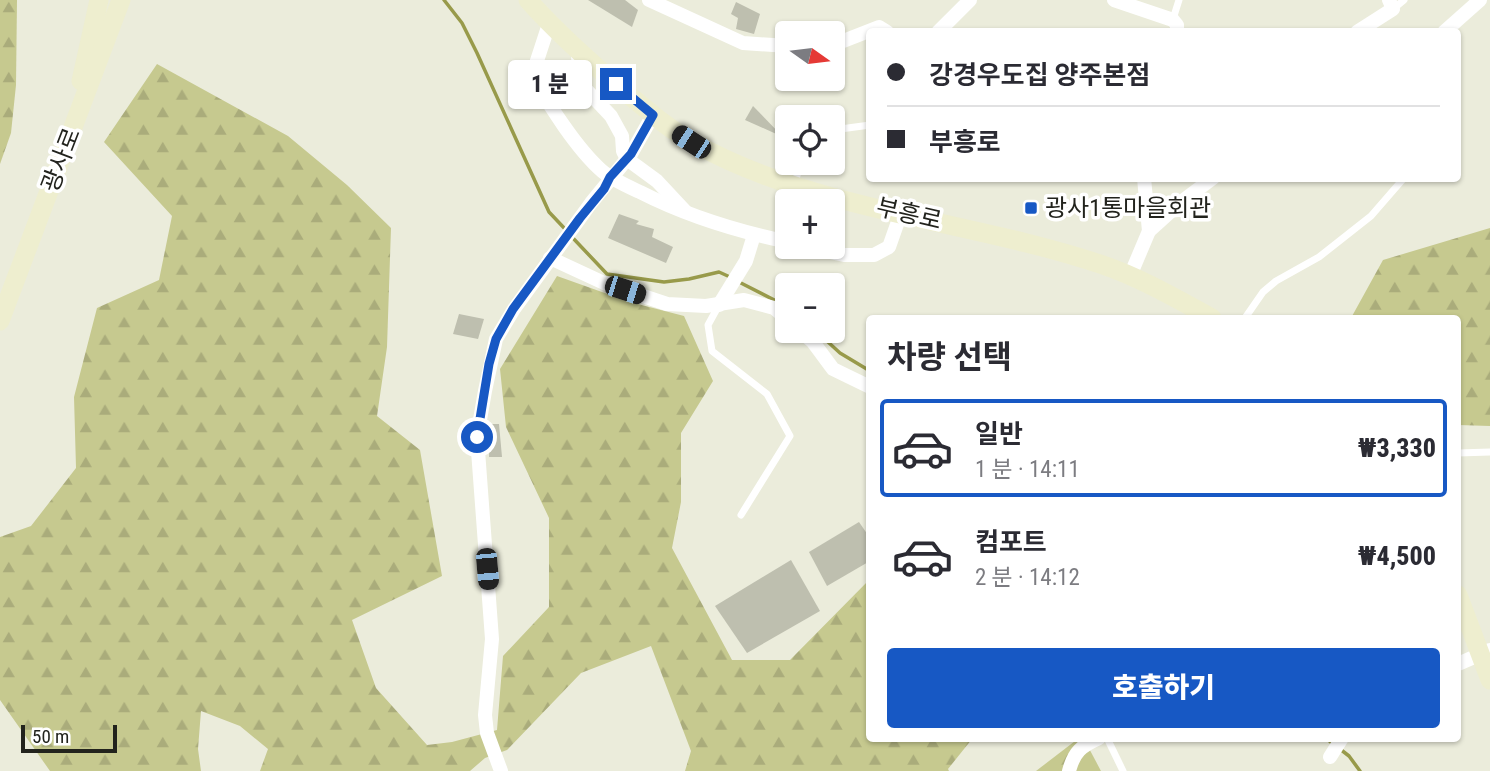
<!DOCTYPE html>
<html lang="ko">
<head>
<meta charset="utf-8">
<style>
  :root { --surface:#fff; --page:#f7f7f7; --text:#2b2b33; --muted:#7c7c81; --line:#e1e1e2; --accent:#1758c4 }
  body { margin:0; font-family:"Roboto Condensed","Noto Sans KR",sans-serif; background:var(--page); color:var(--text); height:100vh; display:flex; flex-direction:column; font-size:26px; white-space:nowrap }
  * { box-sizing:border-box; margin:0 }
  p { font-size:23px; color:var(--muted) }
  .icon { flex:none; width:38px; height:38px; fill:none; stroke:currentColor; stroke-width:2; stroke-linecap:round; stroke-linejoin:round }
  .map { position:relative; flex:1; overflow:hidden }
  .panel { position:absolute; left:866px; top:315px; width:595px; height:427px; display:flex; flex-direction:column; background:var(--surface); border-radius:7px; box-shadow:0 2px 5px #0004 }
  .panel>* { flex:none }
  .banner { position:absolute; left:866px; top:28px; width:595px; height:154px; border-radius:7px; box-shadow:0 2px 5px #0004; display:grid; align-content:center; height:154px; padding:0 21px; background:var(--surface) }
  .needle { width:46px; rotate:104deg }
  .fabs { position:absolute; left:775px; top:21px; display:grid; gap:14px }
  .fabs a { display:grid; place-items:center; width:70px; height:70px; border-radius:7px; background:var(--surface); box-shadow:0 2px 5px #0004; font-size:35px }
  .scale { position:absolute; left:21px; bottom:18px; width:96px; box-sizing:border-box; padding-left:7px; border:4px solid #22231d; border-top:0; font-size:19px; line-height:24px; white-space:nowrap; color:#22231d; -webkit-text-stroke:5px #fff; paint-order:stroke }
  .end { position:absolute; width:32px; height:32px; margin:-16px; border:9px solid #1758c4; background:#fff; box-shadow:0 0 0 4px #fff }
  .from { border-radius:50% }
  .bubble { position:absolute; height:49px; border-radius:7px; background:var(--surface); box-shadow:0 2px 5px #0004; font-size:23px; font-weight:800; line-height:49px; text-align:center }
  .car { position:absolute; width:21px; height:42px; margin:-21px -10px; border-radius:9px; box-shadow:0 0 5px 2px #0007; background:linear-gradient(#222 24%,#8ab4d8 0 40%,#222 0 76%,#8ab4d8 0 86%,#222 0) }
  .banner b { display:flex; align-items:center; gap:24px; height:66px; font-size:26px }
  .banner b+b { border-top:2px solid var(--line) }
  .banner i { width:18px; height:18px; background:var(--text) }
  ul { padding:0; list-style:none }
  li { display:flex; align-items:center; gap:21px; height:98px; margin:0 14px 10px; padding:0 7px; border:4px solid transparent; border-radius:7px }
  li div { flex:1 }
  li b { display:block; font-size:26px }
  li em { font-style:normal; font-weight:800 }
  li.on { border-color:var(--accent) }
  li>.icon { width:63px; height:63px; stroke-width:1.5 }
  h2 { padding:0 21px; font-size:32px; line-height:84px }
  .primary-button { display:flex; gap:14px; margin-top:auto; padding:14px 21px }
  .primary-button a { flex:1; height:80px; border-radius:7px; background:var(--accent); color:#fff; font-size:28px; font-weight:800; line-height:80px; text-align:center }
  .map>svg:first-child { display:block }
  .forest { fill:url(#forest-firs) }
  .lines { fill:none; stroke-linecap:round; stroke-linejoin:round }
  .stream { stroke:#989a4a; stroke-width:3.5 }
  .building { fill:#bebfaf }
  .lane { stroke:#fff; stroke-width:7 }
  .street { stroke:#fff; stroke-width:14 }
  .secondary { stroke:#eeeecf; stroke-width:19 }
  .route { stroke:#1758c4; stroke-width:9 }
  .poi-dot { fill:#1758c4; stroke:#fff; stroke-width:2.5 }
  .labels { text-anchor:middle; dominant-baseline:central; stroke-width:7; stroke-linejoin:round; paint-order:stroke }
  .street-label { font-size:24px; fill:#22231d; stroke:#fff }
  .poi-label { font-size:24px; fill:#22231d; stroke:#fff; text-anchor:start }
</style>
</head>
<body>
<div class="map">
<svg width="1490" height="771" viewBox="0 0 1490 771">
  <defs>
    <pattern id="forest-firs" width="22" height="20" patternUnits="userSpaceOnUse" patternTransform="scale(1.75)"><rect width="22" height="20" fill="#c6c98f"/><path d="M5 1l3.5 6h-7zM16 11l3.5 6h-7z" fill="#aaac7b"/></pattern>
  </defs>
  <rect width="100%" height="100%" fill="#ebecdb"/>
  <g class="forest">
    <path d="M0 0H17L16 85 11 133 0 164Z"/>
    <path d="M157 64 288 136 347 185 391 228 387 347 377 416 420 450 442 576 352 620 376 688 427 745 452 742 497 730 503 656 549 607V518L506 427 500 369 557 276 630 302 684 316 713 381 681 433V502L672 548 732 660H790L870 579V738L972 739 948 769 949 771H685L691 751 651 646 581 673 507 750 485 758 470 771H260L268 749 240 726 201 711 198 749 201 771H50L0 700V537L31 526 76 468 74 397 97 308 159 280 172 216 104 142Z"/>
    <path d="M1490 228V426L1458 425V318H1351L1383 260Z"/>
    <path d="M1079 738 1084 739 1101 771H1036Z"/>
  </g>
  <g class="lines">
    <g class="stream">
      <path d="M444 0 462 23 477 53 549 212 566 230"/>
      <path d="M571 236 607 274 664 282 689 279 719 272 730 277"/>
      <path d="M737 281 788 307"/>
      <path d="M816 331 840 353 870 371"/>
      <path d="M1326 738 1334 745"/>
      <path d="M1340 749 1349 756 1360 771"/>
    </g>
  </g>
  <g class="building">
    <path d="M588 0H625L638 10 632 27Z"/>
    <path d="M736 2 760 14 754 34 736 29 738 18 731 14Z"/>
    <path d="M753 106 783 137 745 120Z"/>
    <path d="M619 214 639 221 636 224 654 229 652 237 673 247 666 263 608 238Z"/>
    <path d="M459 314 484 319 478 339 453 334Z"/>
    <path d="M490 424H499L502 457H489Z"/>
    <path d="M859 522 870 538V561L827 586 809 552Z"/>
    <path d="M791 560 820 611 747 653 715 606Z"/>
  </g>
  <g class="lines">
    <g class="lane">
      <path d="M1393 9 1404 0"/>
      <path d="M1173 19 1179 0"/>
      <path d="M833 130 870 125"/>
      <path d="M794 185 801 163"/>
      <path d="M719 305 708 325 712 351 767 394 790 436 741 515"/>
      <path d="M1245 318 1263 292 1276 281 1319 257 1371 216 1404 178"/>
      <path d="M1458 453 1490 452"/>
      <path d="M1107 738 1123 771"/>
    </g>
    <g class="street">
      <path d="M649 0 743 43 788 46"/>
      <path d="M1114 0 1173 20 1177 25V32"/>
      <path d="M549 24 532 76C550 106 576 148 602 171 613 180 627 186 640 192 687 216 736 231 788 242"/>
      <path d="M938 32 970 0"/>
      <path d="M1357 32 1393 9 1389 0"/>
      <path d="M1444 32 1480 0"/>
      <path d="M833 45 879 27 887 32"/>
      <path d="M578 52 579 82 611 116 622 136 623 151 627 159 657 181 685 211"/>
      <path d="M1144 178 1149 231"/>
      <path d="M807 247 844 255H874L889 247 901 213"/>
      <path d="M550 258 604 283 667 304 706 306 744 300 774 308 788 320"/>
      <path d="M1130 276 1149 231 1181 202 1213 178"/>
      <path d="M719 305 746 261 754 235"/>
      <path d="M800 331 813 342 833 369 870 387"/>
      <path d="M1458 664 1490 650"/>
      <path d="M1330 757 1342 738"/>
      <path d="M501 771 487 733 485 715 492 639 477 437 485 391 496 339 514 309 591 203 631 154 653 115"/>
      <path d="M1069 771C1074 752 1081 746 1099 738"/>
    </g>
    <g class="secondary">
      <path d="M528 0C557 33 590 62 624 91 646 109 667 128 692 142 814 211 970 220 1103 265 1141 278 1177 299 1212 318"/>
      <path d="M81 81 99 0"/>
      <path d="M0 321 121 0"/>
      <path d="M1458 595 1490 680"/>
    </g>
  </g>
  <g class="lines">
    <path class="route" d="M477 437 489 364 496 339 513 309 580 218 604 189 610 177 631 154 653 115 616 84"/>
  </g>
  <rect class="poi-dot" x="1024" y="201" width="14" height="14" rx="3.5"/>
  <g class="labels">
    <g class="street-label">
      <text transform="translate(61 160) rotate(-69)">광사로</text>
      <text transform="translate(909 214) rotate(13)">부흥로</text>
    </g>
    <g class="poi-label">
      <text x="1045" y="208">광사1통마을회관</text>
    </g>
  </g>
</svg>
<div class="fabs">
<a><svg class="needle" viewBox="-14 -14 28 28"><path d="M0-13l5 13h-10z" fill="#e53935"/><path d="M0 13l5-13h-10z" fill="#7c7c81"/></svg></a>
<a><svg class="icon" aria-label="locate" viewBox="0 0 24 24"><circle cx="12" cy="12" r="6"/><path d="M12 2v4M12 18v4M2 12h4M18 12h4"/></svg></a>
<a>+</a>
<a>−</a>
</div>
<div class="scale">50 m</div>
<i class="end from" style="left:477px;top:437px"></i>
<i class="end" style="left:616px;top:84px"></i>
<div class="bubble" style="left:508px;top:60px;width:84px">1 분</div>
<i class="car" style="left:691px;top:142px;rotate:303deg"></i>
<i class="car" style="left:625px;top:290px;rotate:108deg"></i>
<i class="car" style="left:487px;top:569px;rotate:175deg"></i>
<div class="banner">
<b><i class="from"></i>강경우도집 양주본점</b>
<b><i></i>부흥로</b>
</div>
<section class="panel">
<h2>차량 선택</h2>
<ul>
<li class="on"><svg class="icon" aria-label="car" viewBox="0 0 24 24"><path d="M5 17H2v-5l4-1 3-4h7l3 4 3 1v5h-3M9 17h6M6 11h13"/><circle cx="7" cy="17" r="2"/><circle cx="17" cy="17" r="2"/></svg><div><b>일반</b><p>1 분 · 14:11</p></div><em>₩3,330</em></li>
<li><svg class="icon" aria-label="car" viewBox="0 0 24 24"><path d="M5 17H2v-5l4-1 3-4h7l3 4 3 1v5h-3M9 17h6M6 11h13"/><circle cx="7" cy="17" r="2"/><circle cx="17" cy="17" r="2"/></svg><div><b>컴포트</b><p>2 분 · 14:12</p></div><em>₩4,500</em></li>
</ul>
<div class="primary-button"><a>호출하기</a></div>
</section>
</div>
</body>
</html>
